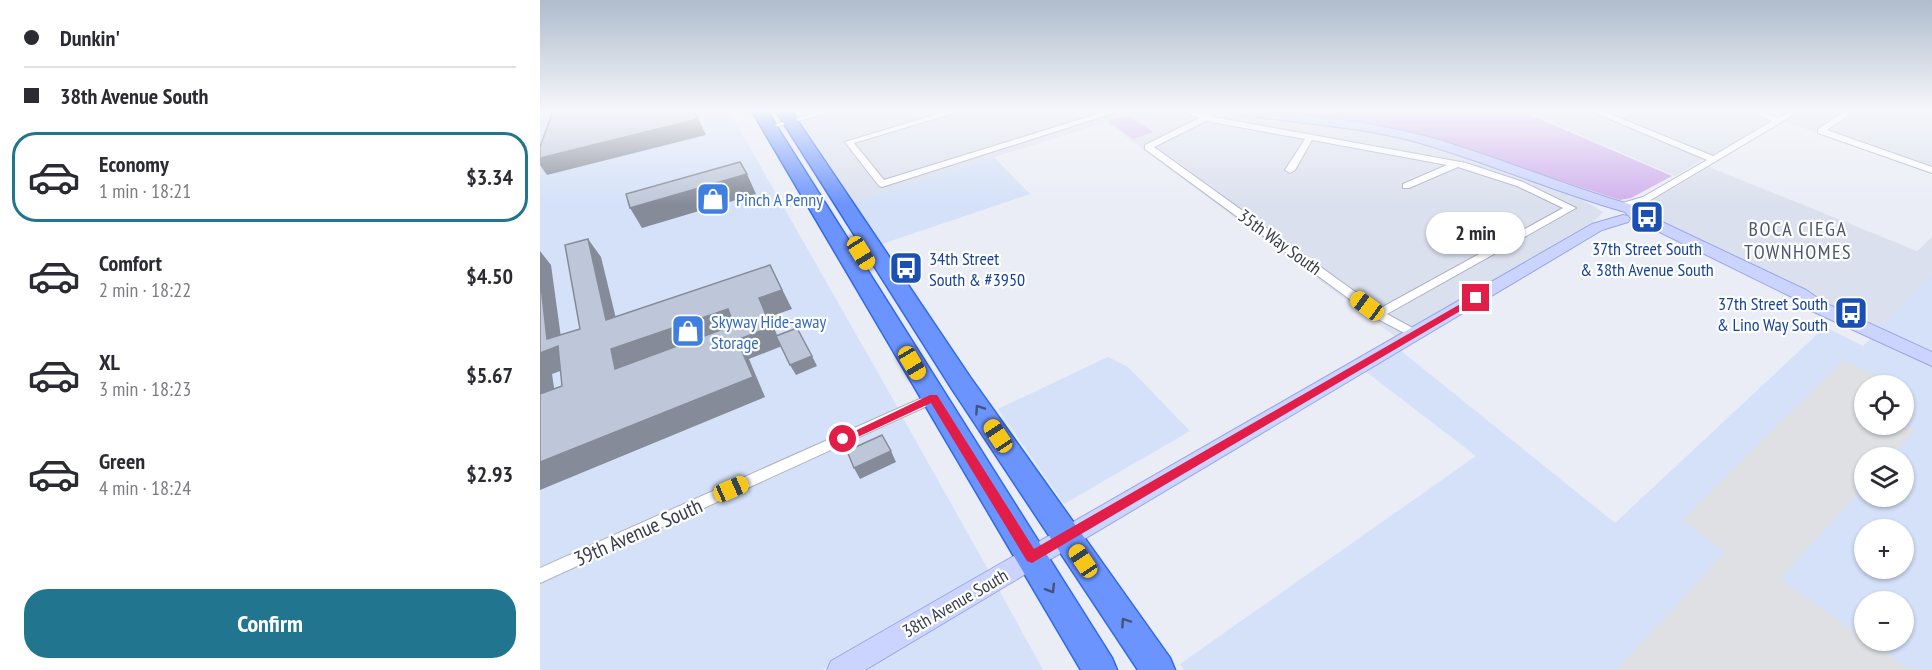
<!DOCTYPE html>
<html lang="en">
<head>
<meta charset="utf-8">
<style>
  :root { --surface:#fff; --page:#f7f7f7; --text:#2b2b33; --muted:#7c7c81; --line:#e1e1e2; --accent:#22758f }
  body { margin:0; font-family:"PT Sans Narrow",sans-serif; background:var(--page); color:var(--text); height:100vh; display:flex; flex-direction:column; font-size:22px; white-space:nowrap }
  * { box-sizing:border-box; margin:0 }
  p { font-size:20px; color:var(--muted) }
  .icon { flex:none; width:33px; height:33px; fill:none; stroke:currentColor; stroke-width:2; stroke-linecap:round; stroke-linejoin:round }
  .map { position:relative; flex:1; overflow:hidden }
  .side { display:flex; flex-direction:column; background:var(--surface); width:540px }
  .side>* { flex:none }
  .top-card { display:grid; align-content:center; height:132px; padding:0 24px; background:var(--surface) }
  .fabs { position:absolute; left:1314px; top:375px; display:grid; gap:12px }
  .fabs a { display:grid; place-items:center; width:60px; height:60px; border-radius:50%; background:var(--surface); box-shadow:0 2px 4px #0004; font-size:30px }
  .end { position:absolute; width:27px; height:27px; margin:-14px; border:8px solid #e11d48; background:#fff; box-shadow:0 0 0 3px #fff }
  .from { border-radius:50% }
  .bubble { position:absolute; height:42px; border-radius:21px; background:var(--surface); box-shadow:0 2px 4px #0004; font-size:20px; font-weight:700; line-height:42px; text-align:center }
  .car { position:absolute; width:18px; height:36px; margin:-18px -9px; border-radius:8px; box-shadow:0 0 4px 2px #0007; background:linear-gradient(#f5c518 24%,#345 0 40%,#f5c518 0 76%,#345 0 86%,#f5c518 0) }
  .top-card b { display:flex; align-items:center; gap:21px; height:57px; font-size:22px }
  .top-card b+b { border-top:2px solid var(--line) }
  .top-card i { width:15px; height:15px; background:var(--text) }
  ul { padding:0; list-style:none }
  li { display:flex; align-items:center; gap:18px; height:90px; margin:0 12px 9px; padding:0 12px; border:3px solid transparent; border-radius:24px }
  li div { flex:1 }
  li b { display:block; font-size:22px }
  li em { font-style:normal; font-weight:700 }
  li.on { border-color:var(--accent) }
  li>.icon { width:54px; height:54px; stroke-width:1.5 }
  .primary-button { display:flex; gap:12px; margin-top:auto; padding:12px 24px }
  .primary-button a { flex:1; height:69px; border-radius:24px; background:var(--accent); color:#fff; font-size:24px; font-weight:700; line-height:69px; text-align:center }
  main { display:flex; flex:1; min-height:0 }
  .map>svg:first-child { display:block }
  .residential { fill:#dbe0ee }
  .commercial { fill:#d4e1f9; fill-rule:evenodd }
  .green { fill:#cfafed }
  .parking { fill:#dee0e4 }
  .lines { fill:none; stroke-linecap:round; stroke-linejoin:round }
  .street-casing { stroke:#abb2c3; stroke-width:2 }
  .secondary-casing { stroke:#99a8e0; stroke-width:2 }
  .highway-casing { stroke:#2e69ec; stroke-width:3 }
  .street { fill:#fff; fill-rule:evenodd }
  .secondary { fill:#cbd4ff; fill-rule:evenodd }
  .highway { fill:#6c94ff; fill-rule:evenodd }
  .shaded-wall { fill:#858b98 }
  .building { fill:#bec7d9; stroke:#858b98; stroke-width:1.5; fill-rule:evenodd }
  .oneway { stroke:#445378 }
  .route { fill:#e11d48 }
  .labels { text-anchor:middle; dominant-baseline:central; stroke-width:4.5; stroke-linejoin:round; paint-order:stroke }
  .shop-label { font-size:18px; fill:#366cbe; stroke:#fff; text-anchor:start }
  .street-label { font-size:18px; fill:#373d4b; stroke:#fff }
  .transit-label { font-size:18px; fill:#164399; stroke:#fff }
  .neighbourhood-label { font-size:20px; letter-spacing:1.5px; fill:#4d586f; stroke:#fff }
  .near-street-label { font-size:21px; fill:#373d4b; stroke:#fff }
</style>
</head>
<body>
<main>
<section class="side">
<div class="top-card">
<b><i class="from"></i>Dunkin'</b>
<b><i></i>38th Avenue South</b>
</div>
<ul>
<li class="on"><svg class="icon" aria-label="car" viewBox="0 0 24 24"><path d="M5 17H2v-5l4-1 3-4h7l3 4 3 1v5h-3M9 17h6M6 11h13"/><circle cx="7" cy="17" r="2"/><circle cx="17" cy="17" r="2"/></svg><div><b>Economy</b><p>1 min · 18:21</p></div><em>$3.34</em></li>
<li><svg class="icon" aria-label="car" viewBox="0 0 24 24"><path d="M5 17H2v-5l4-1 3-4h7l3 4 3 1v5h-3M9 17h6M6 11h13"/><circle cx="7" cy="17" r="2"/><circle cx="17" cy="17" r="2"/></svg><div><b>Comfort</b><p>2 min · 18:22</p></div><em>$4.50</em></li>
<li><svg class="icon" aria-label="car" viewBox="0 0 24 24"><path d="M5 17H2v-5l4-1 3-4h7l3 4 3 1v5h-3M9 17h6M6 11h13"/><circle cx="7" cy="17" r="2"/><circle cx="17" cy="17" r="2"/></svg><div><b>XL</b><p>3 min · 18:23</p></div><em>$5.67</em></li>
<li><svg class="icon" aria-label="car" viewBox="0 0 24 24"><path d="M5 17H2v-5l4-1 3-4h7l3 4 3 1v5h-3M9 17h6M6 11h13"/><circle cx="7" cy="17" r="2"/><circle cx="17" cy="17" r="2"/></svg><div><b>Green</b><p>4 min · 18:24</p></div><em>$2.93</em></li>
</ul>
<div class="primary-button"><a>Confirm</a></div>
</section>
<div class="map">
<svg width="1392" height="670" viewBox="0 0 1392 670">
  <rect width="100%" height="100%" fill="#eaedf6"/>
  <g class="residential">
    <path d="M298 111H689L855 136 893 145 1036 196 1063 212 1049 226 856 337 566 122 313 202 262 121Z"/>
    <path d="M986 111H1050L1165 158 1135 176Z"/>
    <path d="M1061 111H1207L1232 120 1171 156Z"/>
    <path d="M1264 111H1303L1275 130 1392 173 1246 122Z"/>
    <path d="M1319 111H1392V168L1289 131Z"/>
    <path d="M1169 167 1377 251 1392 237V272L1338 330 1102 214 1113 200Z"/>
  </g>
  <g class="commercial">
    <path d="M3 111H189L358 408 0 569V118Z"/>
    <path d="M454 157 490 194 342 244 313 202Z"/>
    <path d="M1392 272V356L1338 330Z"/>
    <path d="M1285 327 1323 346 1333 336 1392 364V670H644L640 664 936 456 825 371 860 350 1075 523ZM1324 386H1364V424H1324ZM1324 458H1364V496H1324ZM1324 530H1364V568H1324ZM1324 602H1364V640H1324Z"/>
    <path d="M568 357 588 367 650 431 524 504 458 409Z"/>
    <path d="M363 418 450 573 282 670H0V584Z"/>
    <path d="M458 588 503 670H318Z"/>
  </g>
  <g class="green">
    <path d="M722 111H981L1132 176 1091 198 1080 200 887 137 849 128Z"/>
    <path d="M588 115 613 132 593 139 568 121Z"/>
  </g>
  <path class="parking" d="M1303 360 1357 385 1324 386V424L1363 425 1375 430 1350 457 1324 458V486L1240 579 1324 638V640L1329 641 1371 670H1076L1185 552 1142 520Z"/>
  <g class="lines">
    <g class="street-casing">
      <g id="street">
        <path d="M280 111H294L229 129 225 127Z"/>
        <path d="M407 111H421L314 143 344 180 567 111H580L342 187 339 186 305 142Z"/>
        <path d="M642 111C650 111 663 115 669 114L673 117 926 163 983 182 1036 208 847 314 878 331 880 334 878 337 874 338 834 317 605 149V145L659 118ZM666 121 765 139 745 170 750 173 755 170 772 140 907 165 863 184V188H869L918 167 977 186 1023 208 839 309 614 147Z"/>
        <path d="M1051 111H1063L1173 156 1232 121 1209 111H1221L1238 118 1250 111H1260L1109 201 1082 209 1077 206 1079 204 1103 197 1167 160Z"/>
        <path d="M1305 111H1315L1287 130 1392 167V173L1278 133V129Z"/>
        <path d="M393 393 398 395 400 398 398 401 0 583V568Z"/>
      </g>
    </g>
    <g class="secondary-casing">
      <g id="secondary">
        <path d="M695 111C756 111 841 123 899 140 965 160 1029 187 1095 206L1101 212 1266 290 1285 303 1392 352V366L1261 306 1254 298 1091 218 1085 212C1019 193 956 166 890 146 830 127 763 124 701 115Z"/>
        <path d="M1083 215 1088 216 1090 219 1088 222 1062 230 325 670H287L291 661 1052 224Z"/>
      </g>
    </g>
    <g class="highway-casing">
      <g id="highway">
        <path d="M212 111H227L572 658 577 670H541Z"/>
        <path d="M236 111H251L430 377 630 658 635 670H598L412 389Z"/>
      </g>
    </g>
    <use href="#street" class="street"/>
    <use href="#secondary" class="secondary"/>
    <use href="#highway" class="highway"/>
  </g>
  <g class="shaded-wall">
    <path d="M155 111 166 135 7 175 0 165V158Z"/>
    <path d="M207 174 216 194 102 228 90 208Z"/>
    <path d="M48 239 61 257 81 339 66 320Z"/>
    <path d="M0 251 11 265 23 352 34 366 12 374 18 414 0 394V353L7 339 0 277Z"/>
    <path d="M230 265 252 309 229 317 242 346 209 359 225 397 0 490V462L197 340 219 298Z"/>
    <path d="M188 309 199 328 75 369 71 349Z"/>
    <path d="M272 356 277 366 256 375 250 365Z"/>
    <path d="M351 451 356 462 320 479 314 468Z"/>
  </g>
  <g class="building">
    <path d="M13 111H154L158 119 0 158V147Z"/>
    <path d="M200 162 207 174 90 208 86 194Z"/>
    <path d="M48 239 66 320 230 265 242 290 219 298 231 327 197 340 213 377 0 462V390V394L22 386 18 346 0 353V277L7 339 40 329 25 245ZM188 309 194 325 75 369 71 349Z"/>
    <path d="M257 328 272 356 250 365 236 336Z"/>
    <path d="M342 435 351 451 314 468 307 451Z"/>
  </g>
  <defs><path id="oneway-chevron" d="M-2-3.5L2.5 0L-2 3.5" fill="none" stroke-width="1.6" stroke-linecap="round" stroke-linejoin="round" transform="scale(1.5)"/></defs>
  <g class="oneway">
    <use href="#oneway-chevron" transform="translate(439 409) rotate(-124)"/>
    <use href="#oneway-chevron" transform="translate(511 589) rotate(59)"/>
    <use href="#oneway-chevron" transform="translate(585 622) rotate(-124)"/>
  </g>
  <linearGradient id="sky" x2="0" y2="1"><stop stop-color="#aebccc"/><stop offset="0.54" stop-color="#f6f7fb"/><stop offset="1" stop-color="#f6f7fb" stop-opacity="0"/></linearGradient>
  <rect width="1392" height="205" fill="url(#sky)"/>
  <path class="route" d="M936 295 941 298 939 300 492 563 487 561 391 403 307 442H299L298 439 390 395H397L494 549Z"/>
  <defs>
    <g id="shop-square" transform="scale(1.725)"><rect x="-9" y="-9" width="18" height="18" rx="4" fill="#3f7fe0" stroke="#fff"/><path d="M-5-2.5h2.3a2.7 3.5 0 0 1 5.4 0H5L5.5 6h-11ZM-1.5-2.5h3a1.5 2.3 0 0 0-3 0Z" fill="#fff"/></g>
    <g id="bus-square" transform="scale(1.725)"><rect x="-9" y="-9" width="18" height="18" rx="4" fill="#1a4fb4" stroke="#fff"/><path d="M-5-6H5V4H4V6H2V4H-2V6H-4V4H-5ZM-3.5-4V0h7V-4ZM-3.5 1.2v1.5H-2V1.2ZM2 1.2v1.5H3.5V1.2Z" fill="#fff"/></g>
  </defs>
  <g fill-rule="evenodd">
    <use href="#shop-square" x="173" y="199"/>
    <use href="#bus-square" x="1107" y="217"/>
    <use href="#bus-square" x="366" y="268"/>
    <use href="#bus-square" x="1311" y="313"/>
    <use href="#shop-square" x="148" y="331"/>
  </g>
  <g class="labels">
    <g class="shop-label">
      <text x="196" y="199">Pinch A Penny</text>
      <text x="171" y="321">Skyway Hide-away<tspan x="171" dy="21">Storage</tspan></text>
    </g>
    <g class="street-label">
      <text transform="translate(740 242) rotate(36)">35th Way South</text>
      <text transform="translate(415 603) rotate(-30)">38th Avenue South</text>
    </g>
    <g class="transit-label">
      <text x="1107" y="248">37th Street South<tspan x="1107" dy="21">&amp; 38th Avenue South</tspan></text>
      <text x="389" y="258" text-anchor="start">34th Street<tspan x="389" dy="21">South &amp; #3950</tspan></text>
      <text x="1288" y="303" text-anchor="end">37th Street South<tspan x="1288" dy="21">&amp; Lino Way South</tspan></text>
    </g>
    <g class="neighbourhood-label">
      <text x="1258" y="229">BOCA CIEGA<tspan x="1258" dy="23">TOWNHOMES</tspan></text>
    </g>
    <g class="near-street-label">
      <text transform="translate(98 532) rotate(-24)">39th Avenue South</text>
    </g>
  </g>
</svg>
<div class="fabs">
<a><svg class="icon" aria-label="locate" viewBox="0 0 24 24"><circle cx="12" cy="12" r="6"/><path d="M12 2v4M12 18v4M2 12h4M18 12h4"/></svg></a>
<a><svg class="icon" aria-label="layers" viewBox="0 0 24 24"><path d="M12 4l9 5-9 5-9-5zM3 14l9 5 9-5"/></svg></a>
<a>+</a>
<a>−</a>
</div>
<i class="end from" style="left:303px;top:439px"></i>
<i class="end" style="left:936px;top:298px"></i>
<div class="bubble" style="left:886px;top:212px;width:99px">2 min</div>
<i class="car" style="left:321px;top:253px;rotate:148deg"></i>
<i class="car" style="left:827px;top:306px;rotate:306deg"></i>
<i class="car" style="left:372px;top:363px;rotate:149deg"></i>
<i class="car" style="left:458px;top:436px;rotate:326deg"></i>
<i class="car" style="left:191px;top:489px;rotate:66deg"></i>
<i class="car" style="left:543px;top:561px;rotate:326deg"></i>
</div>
</main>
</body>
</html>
